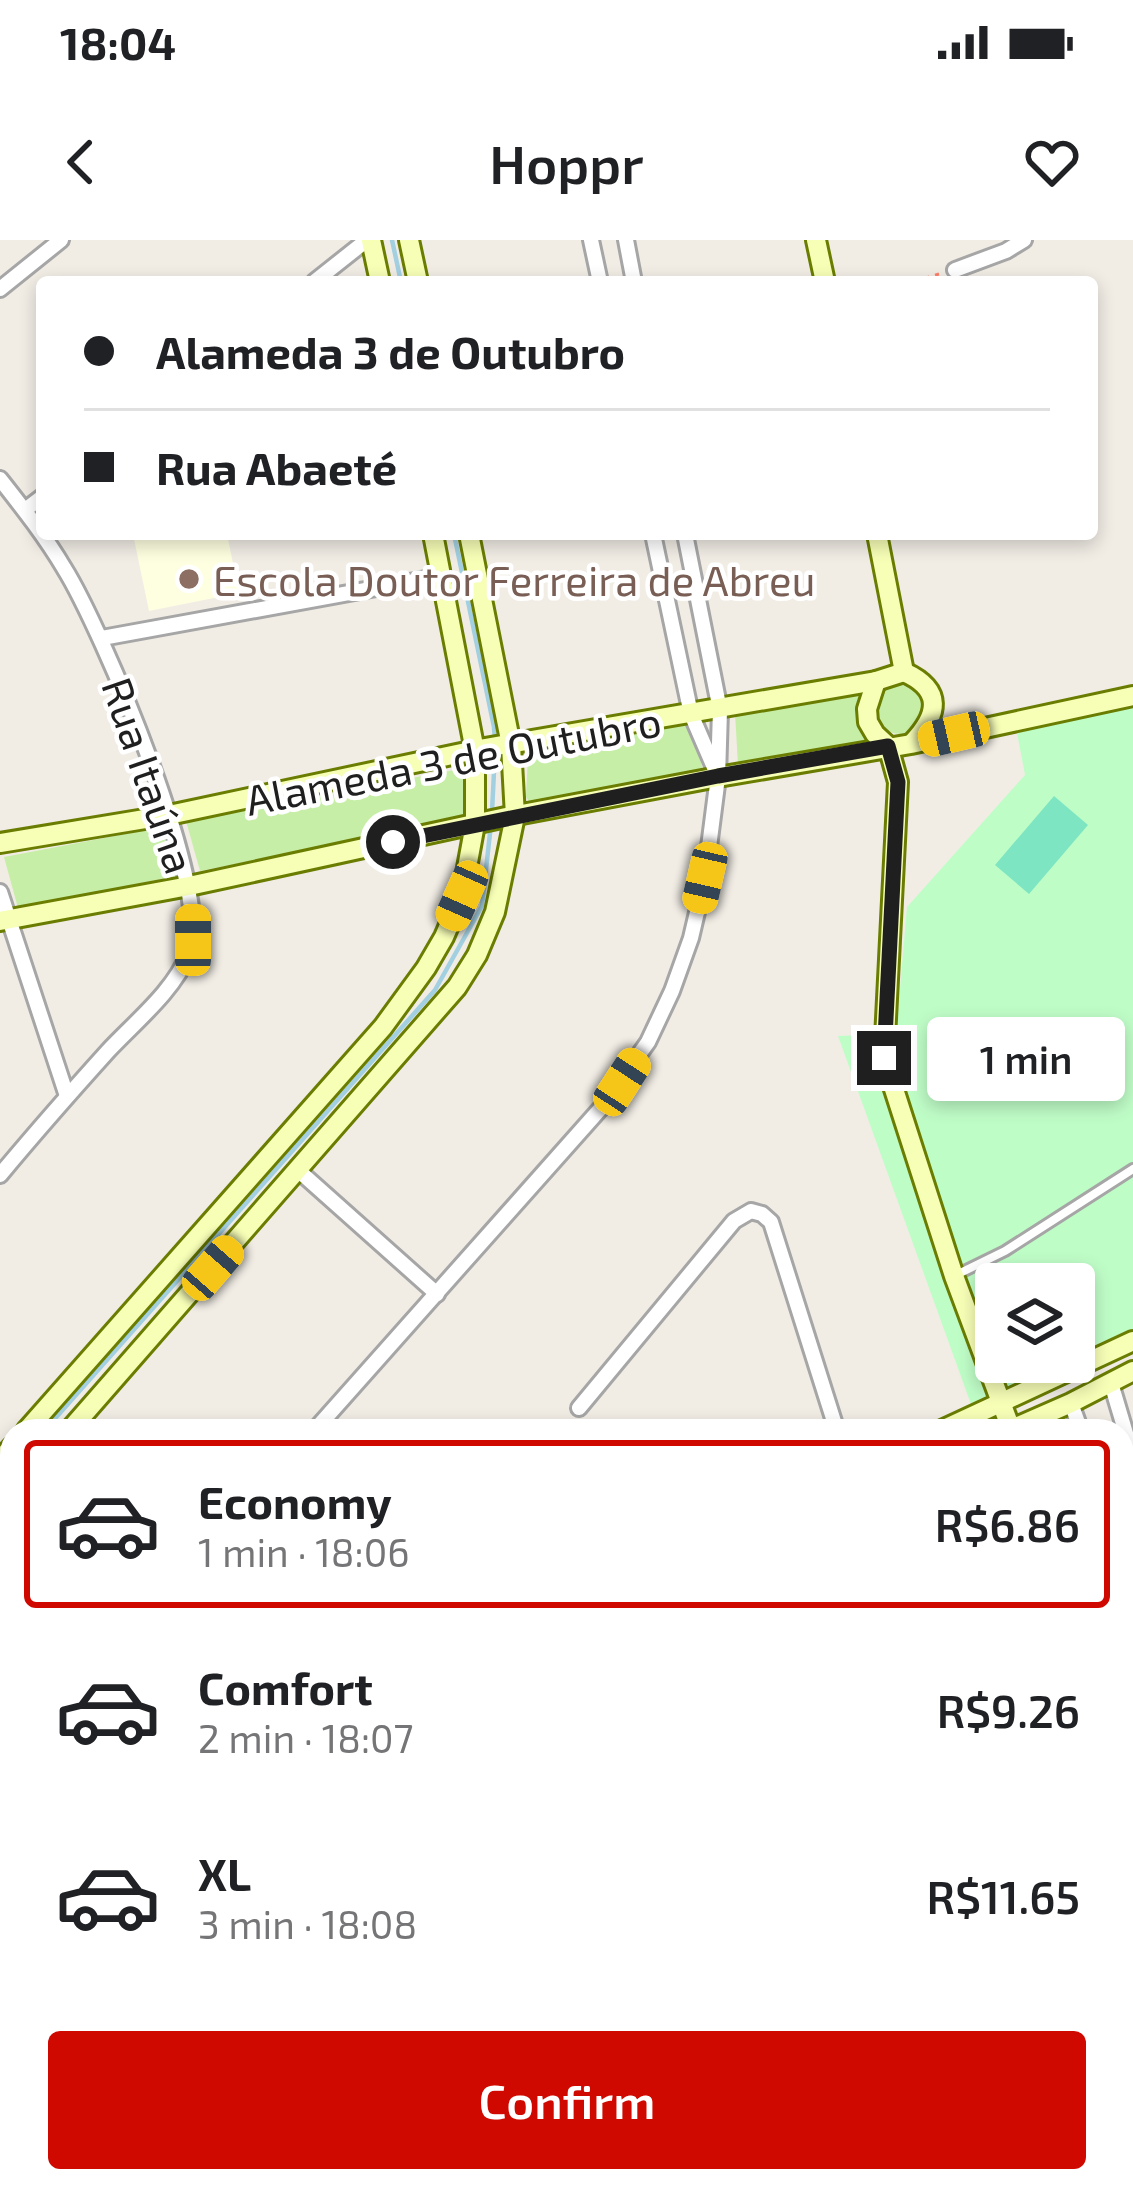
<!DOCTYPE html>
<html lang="en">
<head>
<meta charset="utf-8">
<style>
  :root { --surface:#fff; --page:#f6f6f6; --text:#202124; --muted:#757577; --line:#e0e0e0; --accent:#cf0900 }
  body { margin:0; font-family:"Exo 2",sans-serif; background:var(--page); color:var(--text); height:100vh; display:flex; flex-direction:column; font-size:45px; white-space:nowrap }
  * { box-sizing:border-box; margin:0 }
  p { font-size:39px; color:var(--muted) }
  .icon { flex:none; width:66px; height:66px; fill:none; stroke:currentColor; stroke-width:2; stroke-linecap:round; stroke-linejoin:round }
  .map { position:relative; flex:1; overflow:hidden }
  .side { position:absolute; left:0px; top:1179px; width:1134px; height:774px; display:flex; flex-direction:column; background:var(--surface); border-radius:36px 36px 0 0; box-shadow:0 6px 18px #0003 }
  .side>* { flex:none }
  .top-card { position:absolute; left:36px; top:36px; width:1062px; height:264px; border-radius:12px; box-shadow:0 6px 18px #0003; display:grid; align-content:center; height:264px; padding:0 48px; background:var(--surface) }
  .buttons { position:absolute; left:975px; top:1023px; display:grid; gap:24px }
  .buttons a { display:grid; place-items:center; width:120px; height:120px; border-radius:12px; background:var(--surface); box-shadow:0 6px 18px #0003; font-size:60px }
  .end { position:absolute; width:54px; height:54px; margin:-27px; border:15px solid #1f1f1f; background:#fff; box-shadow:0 0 0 6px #fff }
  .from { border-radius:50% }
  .bubble { position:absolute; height:84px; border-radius:12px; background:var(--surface); box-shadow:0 6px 18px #0003; font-size:39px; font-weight:600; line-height:84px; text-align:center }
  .car { position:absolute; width:36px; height:72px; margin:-36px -18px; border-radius:15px; box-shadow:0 0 9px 3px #0007; background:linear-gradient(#f5c518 24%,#345 0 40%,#f5c518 0 76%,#345 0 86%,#f5c518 0) }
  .top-card b { display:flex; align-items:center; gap:42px; height:114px; font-size:45px }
  .top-card b+b { border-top:3px solid var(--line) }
  .top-card i { width:30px; height:30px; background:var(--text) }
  ul { padding:21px 0 0; list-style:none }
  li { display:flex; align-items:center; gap:36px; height:168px; margin:0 24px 18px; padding:0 24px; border:6px solid transparent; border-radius:12px }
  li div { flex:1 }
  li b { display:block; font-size:45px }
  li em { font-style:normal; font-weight:600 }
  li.current { border-color:var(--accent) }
  li>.icon { width:108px; height:108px; stroke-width:1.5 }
  .cta { display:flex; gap:24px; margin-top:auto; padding:24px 48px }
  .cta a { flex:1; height:138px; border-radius:12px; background:var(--accent); color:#fff; font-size:48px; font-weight:600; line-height:138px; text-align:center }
  .status { display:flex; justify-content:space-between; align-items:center; height:84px; padding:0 60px; background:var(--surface); direction:ltr }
  .status svg { height:33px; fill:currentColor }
  header { display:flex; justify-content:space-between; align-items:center; height:156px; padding:0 48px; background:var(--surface); font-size:54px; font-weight:600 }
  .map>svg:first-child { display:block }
  .residential { fill:#dddcdc }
  .education { fill:#feffe0 }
  .grass { fill:#c7eea7 }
  .park { fill:#bffdc7 }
  .pitch { fill:#7de5c2 }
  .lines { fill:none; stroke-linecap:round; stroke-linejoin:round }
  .stream { stroke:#a2d0e1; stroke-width:4.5 }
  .lane-casing { stroke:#a6a6a6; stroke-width:14 }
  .street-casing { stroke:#a6a6a6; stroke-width:20 }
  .secondary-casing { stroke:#6a7d00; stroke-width:24 }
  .path { stroke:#ff7e68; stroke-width:3; stroke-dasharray:6 6; stroke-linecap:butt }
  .lane { stroke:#fff; stroke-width:8 }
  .street { stroke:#fff; stroke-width:14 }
  .secondary { stroke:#f7feb6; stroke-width:18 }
  .route { stroke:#1f1f1f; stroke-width:15 }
  .education-dot { fill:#8d6e63; stroke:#fff; stroke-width:4.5 }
  .labels { text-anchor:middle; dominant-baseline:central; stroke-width:9; stroke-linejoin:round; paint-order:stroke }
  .education-label { font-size:42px; fill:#785e54; stroke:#fff; text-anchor:start }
  .street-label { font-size:42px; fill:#1f1f1f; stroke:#fff }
</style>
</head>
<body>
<div class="status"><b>18:04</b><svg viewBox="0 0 49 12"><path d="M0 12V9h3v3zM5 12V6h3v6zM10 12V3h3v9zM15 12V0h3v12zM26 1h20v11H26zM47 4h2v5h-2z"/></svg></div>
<header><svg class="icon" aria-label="back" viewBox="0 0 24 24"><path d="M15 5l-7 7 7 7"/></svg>Hoppr<svg class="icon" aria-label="heart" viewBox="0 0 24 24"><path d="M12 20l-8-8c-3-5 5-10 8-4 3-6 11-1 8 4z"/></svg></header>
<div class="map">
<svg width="1133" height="1953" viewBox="0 0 1133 1953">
  <rect width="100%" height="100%" fill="#f1ede5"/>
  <g class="residential">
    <path d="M1133 1806V1953H830L855 1941H1122V1811Z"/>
    <path d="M115 1941H710L699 1953H130Z"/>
  </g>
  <path class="education" d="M133 294H227L239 353 149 371Z"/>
  <g class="grass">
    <circle cx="900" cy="469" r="25"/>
    <path d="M862 449 860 467 874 502 738 525 735 473Z"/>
    <path d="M691 483 703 530 532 566 526 557 528 516Z"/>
    <path d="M470 527V578L200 631 186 581Z"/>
    <path d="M167 586 181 635 18 668 4 617Z"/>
  </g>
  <path class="park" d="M1133 466V1092L1074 1121V1044H996V1122H1072L972 1167 838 796 889 794 895 807 907 667 1025 535 1017 493Z"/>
  <path class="pitch" d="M1054 556 1088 585 1029 654 995 625Z"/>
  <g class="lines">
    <g class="stream">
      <path d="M392 0 401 42"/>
      <path d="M454 294 494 487 495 501"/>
      <path d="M492 572 495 512"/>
      <path d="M44 1191 435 750 482 666 491 584"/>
      <path d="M0 1241 12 1227"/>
    </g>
    <g class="lane-casing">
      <g id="lane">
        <path d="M956 1035 1005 1011 1133 929"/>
        <path d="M1122 1774 1133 1775"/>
        <path d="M775 1953 786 1941"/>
      </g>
    </g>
    <g class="street-casing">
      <g id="street">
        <path d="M591 0 600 42"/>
        <path d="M626 0 634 42"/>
        <path d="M955 30 1006 11 1024 0"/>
        <path d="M314 42 367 0"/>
        <path d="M0 49 61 0"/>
        <path d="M0 239C22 267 45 296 64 328 101 387 214 652 189 713 174 751 135 782 108 811 71 852 35 893 0 935"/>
        <path d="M25 270 42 257"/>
        <path d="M653 294 691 474 716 532"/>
        <path d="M102 398 442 336"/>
        <path d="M0 652 67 856"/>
        <path d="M299 931 437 1054"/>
        <path d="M1111 1143 1133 1217"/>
        <path d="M1071 1163 1081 1191"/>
        <path d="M579 1168 734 981 751 971 762 974 771 982 837 1191"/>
        <path d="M314 1191 601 868 648 802 672 751 691 698 705 638 718 537 720 470 685 294"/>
        <path d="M1122 1318 1133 1341"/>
        <path d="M0 1539 12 1526"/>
      </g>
    </g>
    <g class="secondary-casing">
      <g id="secondary">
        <path d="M371 0 380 42"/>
        <path d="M409 0 418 42"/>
        <path d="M816 0 825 42"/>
        <path d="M877 294 904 432"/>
        <path d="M904 432C944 450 938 475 913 502"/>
        <path d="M876 441 867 469 868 482 875 494 888 506 898 542 884 818 954 1036 1011 1189"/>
        <path d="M0 603 169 575 485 508 876 441 904 432"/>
        <path d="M0 681 189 646 506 577 718 537 911 504 1133 456"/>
        <path d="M26 1191 383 787 426 728 444 697 462 655 475 584V511L433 294"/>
        <path d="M69 1191 457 747 477 715 495 672 515 576 511 505 469 294"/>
        <path d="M940 1191 1133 1101"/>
        <path d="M1007 1191 1071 1163 1133 1131"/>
        <path d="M0 1220 12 1207"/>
        <path d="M0 1270 12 1256"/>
        <path d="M0 1857 12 1843"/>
        <path d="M0 1890 12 1875"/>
      </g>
    </g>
    <g class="path">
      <path d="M912 42 939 34"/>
      <path d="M1065 1941 1071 1953"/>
    </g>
    <use href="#lane" class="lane"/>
    <use href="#street" class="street"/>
    <use href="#secondary" class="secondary"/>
  </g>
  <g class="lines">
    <path class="route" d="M393 602 718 536 888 506 898 542 884 818"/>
  </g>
  <circle class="education-dot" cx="189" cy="339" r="12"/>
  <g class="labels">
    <g class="education-label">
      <text x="213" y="339">Escola Doutor Ferreira de Abreu</text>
    </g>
    <g class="street-label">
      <text transform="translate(453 519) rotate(-11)">Alameda 3 de Outubro</text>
      <text transform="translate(150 535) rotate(71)">Rua Itaúna</text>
    </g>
  </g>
</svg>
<div class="buttons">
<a><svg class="icon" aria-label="layers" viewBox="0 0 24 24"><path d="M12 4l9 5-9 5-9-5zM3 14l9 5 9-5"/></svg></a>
</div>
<i class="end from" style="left:393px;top:602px"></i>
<i class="end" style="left:884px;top:818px"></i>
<div class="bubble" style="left:927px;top:777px;width:198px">1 min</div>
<i class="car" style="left:954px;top:494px;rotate:257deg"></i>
<i class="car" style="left:705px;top:638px;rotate:193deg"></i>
<i class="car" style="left:462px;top:656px;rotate:204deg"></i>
<i class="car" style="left:193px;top:700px;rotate:0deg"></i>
<i class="car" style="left:622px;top:842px;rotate:33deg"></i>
<i class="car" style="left:213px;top:1028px;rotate:41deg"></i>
<div class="top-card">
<b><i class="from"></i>Alameda 3 de Outubro</b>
<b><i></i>Rua Abaeté</b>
</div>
<section class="side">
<ul>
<li class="current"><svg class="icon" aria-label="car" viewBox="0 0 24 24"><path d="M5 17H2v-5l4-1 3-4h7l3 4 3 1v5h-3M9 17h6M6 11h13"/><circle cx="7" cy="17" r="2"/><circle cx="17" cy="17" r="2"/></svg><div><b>Economy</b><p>1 min · 18:06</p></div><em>R$6.86</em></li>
<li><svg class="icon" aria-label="car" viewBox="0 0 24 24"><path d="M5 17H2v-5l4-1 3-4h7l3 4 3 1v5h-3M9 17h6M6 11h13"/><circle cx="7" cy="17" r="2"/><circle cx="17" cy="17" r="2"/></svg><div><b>Comfort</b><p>2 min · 18:07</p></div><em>R$9.26</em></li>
<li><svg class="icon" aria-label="car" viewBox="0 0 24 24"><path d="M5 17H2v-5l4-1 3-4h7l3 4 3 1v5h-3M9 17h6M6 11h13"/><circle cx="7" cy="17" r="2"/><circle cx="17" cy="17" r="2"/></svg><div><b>XL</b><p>3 min · 18:08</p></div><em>R$11.65</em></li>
</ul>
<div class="cta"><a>Confirm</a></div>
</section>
</div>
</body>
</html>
